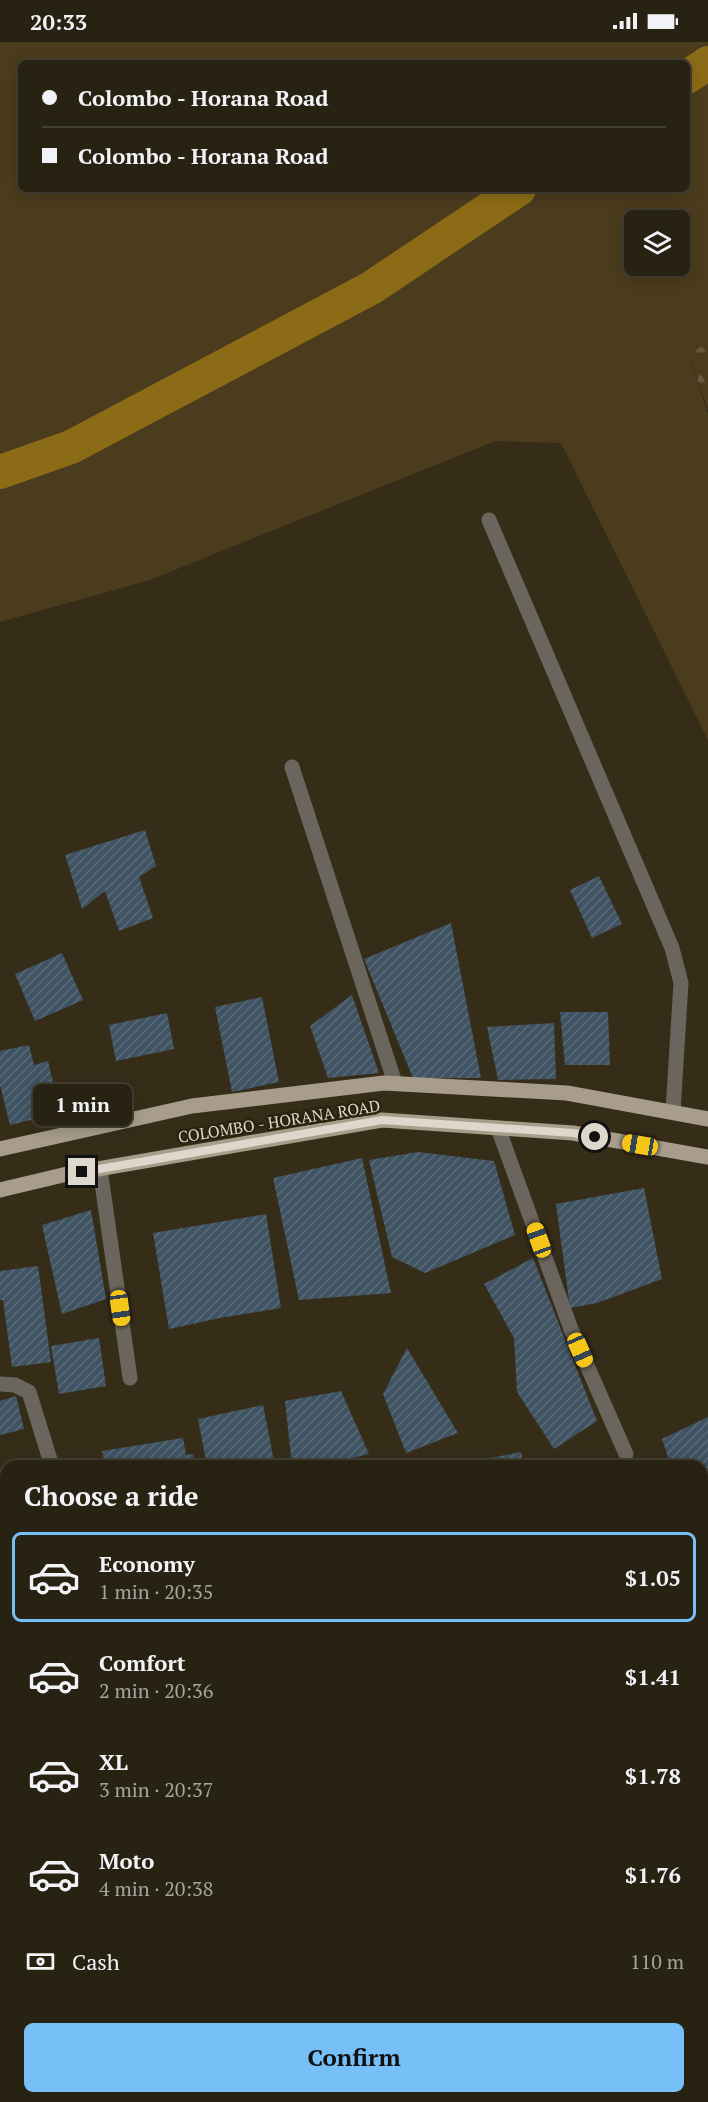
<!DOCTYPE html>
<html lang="en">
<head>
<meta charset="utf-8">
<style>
  :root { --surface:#282213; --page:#342f21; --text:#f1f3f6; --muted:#a5a4a0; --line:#443f33; --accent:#77bff7 }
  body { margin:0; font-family:"PT Serif",serif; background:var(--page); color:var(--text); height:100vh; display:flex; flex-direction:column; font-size:22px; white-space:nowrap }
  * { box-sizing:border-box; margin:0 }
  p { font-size:20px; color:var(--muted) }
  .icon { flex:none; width:33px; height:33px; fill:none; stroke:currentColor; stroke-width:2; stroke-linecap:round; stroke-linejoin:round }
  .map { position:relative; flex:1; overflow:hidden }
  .panel { position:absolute; left:0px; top:1418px; width:708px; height:644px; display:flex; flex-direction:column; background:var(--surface); border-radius:18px 18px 0 0; box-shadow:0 3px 15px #0003,0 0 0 2px var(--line) }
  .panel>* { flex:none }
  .top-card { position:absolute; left:18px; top:18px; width:672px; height:132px; border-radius:9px; box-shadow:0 3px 15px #0003,0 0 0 2px var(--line); display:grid; align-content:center; height:132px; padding:0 24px; background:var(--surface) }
  .buttons { position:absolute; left:624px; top:168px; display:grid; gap:12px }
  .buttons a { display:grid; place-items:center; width:66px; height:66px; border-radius:9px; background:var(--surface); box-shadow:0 3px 15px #0003,0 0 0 2px var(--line); font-size:30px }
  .end { position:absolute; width:27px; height:27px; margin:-14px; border:8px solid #ded8cc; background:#111; box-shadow:0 0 0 3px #111 }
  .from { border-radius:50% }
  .bubble { position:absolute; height:42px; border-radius:9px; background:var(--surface); box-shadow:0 3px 15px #0003,0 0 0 2px var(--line); font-size:20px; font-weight:600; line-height:42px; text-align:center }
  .car { position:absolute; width:18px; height:36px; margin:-18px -9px; border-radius:8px; box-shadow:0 0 4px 2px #0007; background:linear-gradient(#f5c518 24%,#345 0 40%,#f5c518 0 76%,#345 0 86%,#f5c518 0) }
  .top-card b { display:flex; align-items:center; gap:21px; height:57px; font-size:22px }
  .top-card b+b { border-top:2px solid var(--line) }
  .top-card i { width:15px; height:15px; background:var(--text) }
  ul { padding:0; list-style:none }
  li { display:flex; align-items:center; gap:18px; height:90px; margin:0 12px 9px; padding:0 12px; border:3px solid transparent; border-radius:9px }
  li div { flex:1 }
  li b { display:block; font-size:22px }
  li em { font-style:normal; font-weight:600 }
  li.current { border-color:var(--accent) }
  li>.icon { width:54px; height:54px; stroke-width:1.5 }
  h2 { padding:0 24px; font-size:27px; line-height:72px }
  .pay { display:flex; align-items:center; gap:15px; height:66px; padding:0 24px; font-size:22px }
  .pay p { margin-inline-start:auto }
  .primary-button { display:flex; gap:12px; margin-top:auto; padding:12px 24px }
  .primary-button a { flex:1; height:69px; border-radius:9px; background:var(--accent); color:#111; font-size:24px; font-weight:600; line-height:69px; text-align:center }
  .status { display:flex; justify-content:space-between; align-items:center; height:42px; padding:0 30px; background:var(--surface); direction:ltr }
  .status svg { height:16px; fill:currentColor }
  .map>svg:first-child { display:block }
  .green { fill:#4b3c1d; fill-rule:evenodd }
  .forest { fill:url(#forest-firs) }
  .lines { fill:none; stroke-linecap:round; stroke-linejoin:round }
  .canal { stroke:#8c6b16; stroke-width:34 }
  .building { fill:url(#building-hatch) }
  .minor { stroke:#6b665d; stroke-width:15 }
  .major { stroke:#a79d8a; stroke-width:15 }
  .route { stroke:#ded8cc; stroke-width:8 }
  .labels { text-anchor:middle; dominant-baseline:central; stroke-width:5; stroke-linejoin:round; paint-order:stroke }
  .street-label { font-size:16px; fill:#ded8cc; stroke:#2c230f }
</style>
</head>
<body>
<div class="status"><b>20:33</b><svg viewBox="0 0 49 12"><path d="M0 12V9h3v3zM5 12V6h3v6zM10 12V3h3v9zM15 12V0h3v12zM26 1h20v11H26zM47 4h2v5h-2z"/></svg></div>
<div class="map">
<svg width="708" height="2060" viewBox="0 0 708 2060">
  <defs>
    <pattern id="forest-firs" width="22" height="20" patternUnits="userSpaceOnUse" patternTransform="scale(1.5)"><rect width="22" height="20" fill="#4b3c1d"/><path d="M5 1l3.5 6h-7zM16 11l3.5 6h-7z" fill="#64573d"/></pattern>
    <pattern id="building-hatch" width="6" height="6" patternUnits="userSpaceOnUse" patternTransform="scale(1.5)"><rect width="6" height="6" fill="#405362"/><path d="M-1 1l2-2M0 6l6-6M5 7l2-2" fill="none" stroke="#5b6b77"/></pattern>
  </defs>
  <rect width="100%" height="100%" fill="#362d19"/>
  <path class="green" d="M0 0H708V302L688 311 708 372V698L561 401 495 399 150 538 0 580ZM21 21H687V147H21ZM634 178H680V224H634Z"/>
  <path class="forest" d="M708 302V368L688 311Z"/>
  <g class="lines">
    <g class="canal">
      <path d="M687 35 708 21"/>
      <path d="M0 430 71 405 371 246 519 147"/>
    </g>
  </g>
  <g class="building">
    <path d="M145 788 156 824 139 835 153 876 119 889 105 849 82 867 65 813Z"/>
    <path d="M599 834 622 882 592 896 570 848Z"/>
    <path d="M451 881 481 1036H413L364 917Z"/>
    <path d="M62 911 83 958 35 979 15 932Z"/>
    <path d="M352 953 379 1031 328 1036 310 984Z"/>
    <path d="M262 955 279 1040 232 1050 215 965Z"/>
    <path d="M560 970H608L610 1023H565Z"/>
    <path d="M167 971 174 1007 116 1019 109 983Z"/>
    <path d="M554 981 556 1037 498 1038 487 985Z"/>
    <path d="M29 1003 34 1023 48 1019 60 1071 10 1083 0 1043V1009Z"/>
    <path d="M418 1110 494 1119 515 1193 425 1231 392 1215 369 1118Z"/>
    <path d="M362 1116 391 1251 299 1258 273 1136Z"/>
    <path d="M644 1146 662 1237 597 1261 570 1266 556 1162Z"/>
    <path d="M91 1168 106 1257 62 1272 42 1183Z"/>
    <path d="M266 1172 281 1266 220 1276 169 1287 153 1191Z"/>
    <path d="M533 1216 597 1379 554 1407 517 1350 514 1296 484 1242Z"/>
    <path d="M38 1224 51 1320 12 1325 3 1258H0V1229Z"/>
    <path d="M99 1296 106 1344 59 1352 51 1304Z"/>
    <path d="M407 1306 458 1391 406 1411 383 1352Z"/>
    <path d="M341 1349 369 1412 320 1424H292L285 1359Z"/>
    <path d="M16 1354 24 1387 0 1393V1359Z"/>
    <path d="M263 1363 275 1424H207L198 1377Z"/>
    <path d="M708 1375V1448L702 1450V1424H671L662 1397Z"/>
    <path d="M183 1396 186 1413 193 1412 195 1424H105L102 1409Z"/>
    <path d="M521 1410 524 1424H471L470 1420Z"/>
    <path d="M0 1434 6 1448V1456L0 1459Z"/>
    <path d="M6 1550V1622L0 1623V1552Z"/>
    <path d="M0 1668 6 1676V1721L0 1726Z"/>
    <path d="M6 1735V1748L0 1740Z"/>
    <rect x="702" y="1755" width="6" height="97"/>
    <path d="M6 1756V1809L1 1813 0 1760Z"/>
    <path d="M702 2004H708V2060H692L691 2055H702Z"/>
  </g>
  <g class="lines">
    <g class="minor">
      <path d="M489 478 672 906 681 941 673 1070"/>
      <path d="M292 725 395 1041"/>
      <path d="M498 1086 571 1287 626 1412"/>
      <path d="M100 1127 130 1336"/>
      <path d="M0 1342 15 1343 29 1350 52 1424"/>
    </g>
    <g class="major">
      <path d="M0 1107 192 1064 384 1041 567 1051 708 1077"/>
      <path d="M0 1148 63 1133 382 1078 573 1091 708 1115"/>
    </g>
  </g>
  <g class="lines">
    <path class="route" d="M82 1130 382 1078 573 1091 595 1095"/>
  </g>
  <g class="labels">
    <g class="street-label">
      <text transform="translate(279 1079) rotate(-9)">COLOMBO - HORANA ROAD</text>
    </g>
  </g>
</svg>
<div class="buttons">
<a><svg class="icon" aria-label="layers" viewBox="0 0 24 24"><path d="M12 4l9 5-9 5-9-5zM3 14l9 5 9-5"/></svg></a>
</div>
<i class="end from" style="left:595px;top:1095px"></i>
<i class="end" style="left:82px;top:1130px"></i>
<div class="bubble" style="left:33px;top:1042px;width:99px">1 min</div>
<i class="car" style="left:640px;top:1103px;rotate:280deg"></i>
<i class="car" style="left:539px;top:1198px;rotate:340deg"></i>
<i class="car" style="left:120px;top:1266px;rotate:172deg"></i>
<i class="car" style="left:580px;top:1308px;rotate:156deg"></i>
<div class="top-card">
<b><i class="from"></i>Colombo - Horana Road</b>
<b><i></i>Colombo - Horana Road</b>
</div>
<section class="panel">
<h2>Choose a ride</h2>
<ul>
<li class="current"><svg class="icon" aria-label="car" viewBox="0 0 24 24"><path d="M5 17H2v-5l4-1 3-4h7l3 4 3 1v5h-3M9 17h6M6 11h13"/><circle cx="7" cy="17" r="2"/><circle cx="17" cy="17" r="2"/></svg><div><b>Economy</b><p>1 min · 20:35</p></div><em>$1.05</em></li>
<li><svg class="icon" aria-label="car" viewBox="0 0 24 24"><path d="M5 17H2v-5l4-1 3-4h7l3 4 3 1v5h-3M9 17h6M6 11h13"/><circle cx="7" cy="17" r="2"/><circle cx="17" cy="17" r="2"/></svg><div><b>Comfort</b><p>2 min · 20:36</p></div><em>$1.41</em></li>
<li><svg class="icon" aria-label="car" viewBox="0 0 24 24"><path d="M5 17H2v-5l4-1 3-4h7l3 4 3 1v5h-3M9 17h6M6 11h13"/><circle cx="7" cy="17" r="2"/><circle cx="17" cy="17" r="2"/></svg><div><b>XL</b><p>3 min · 20:37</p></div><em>$1.78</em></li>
<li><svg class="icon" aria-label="car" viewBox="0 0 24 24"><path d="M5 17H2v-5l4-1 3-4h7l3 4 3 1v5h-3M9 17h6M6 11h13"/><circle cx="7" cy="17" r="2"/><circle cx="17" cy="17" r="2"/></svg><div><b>Moto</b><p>4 min · 20:38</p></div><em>$1.76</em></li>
</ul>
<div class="pay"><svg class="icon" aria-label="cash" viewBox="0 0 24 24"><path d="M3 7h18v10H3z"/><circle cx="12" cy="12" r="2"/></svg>Cash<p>110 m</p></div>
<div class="primary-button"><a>Confirm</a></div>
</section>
</div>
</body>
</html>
